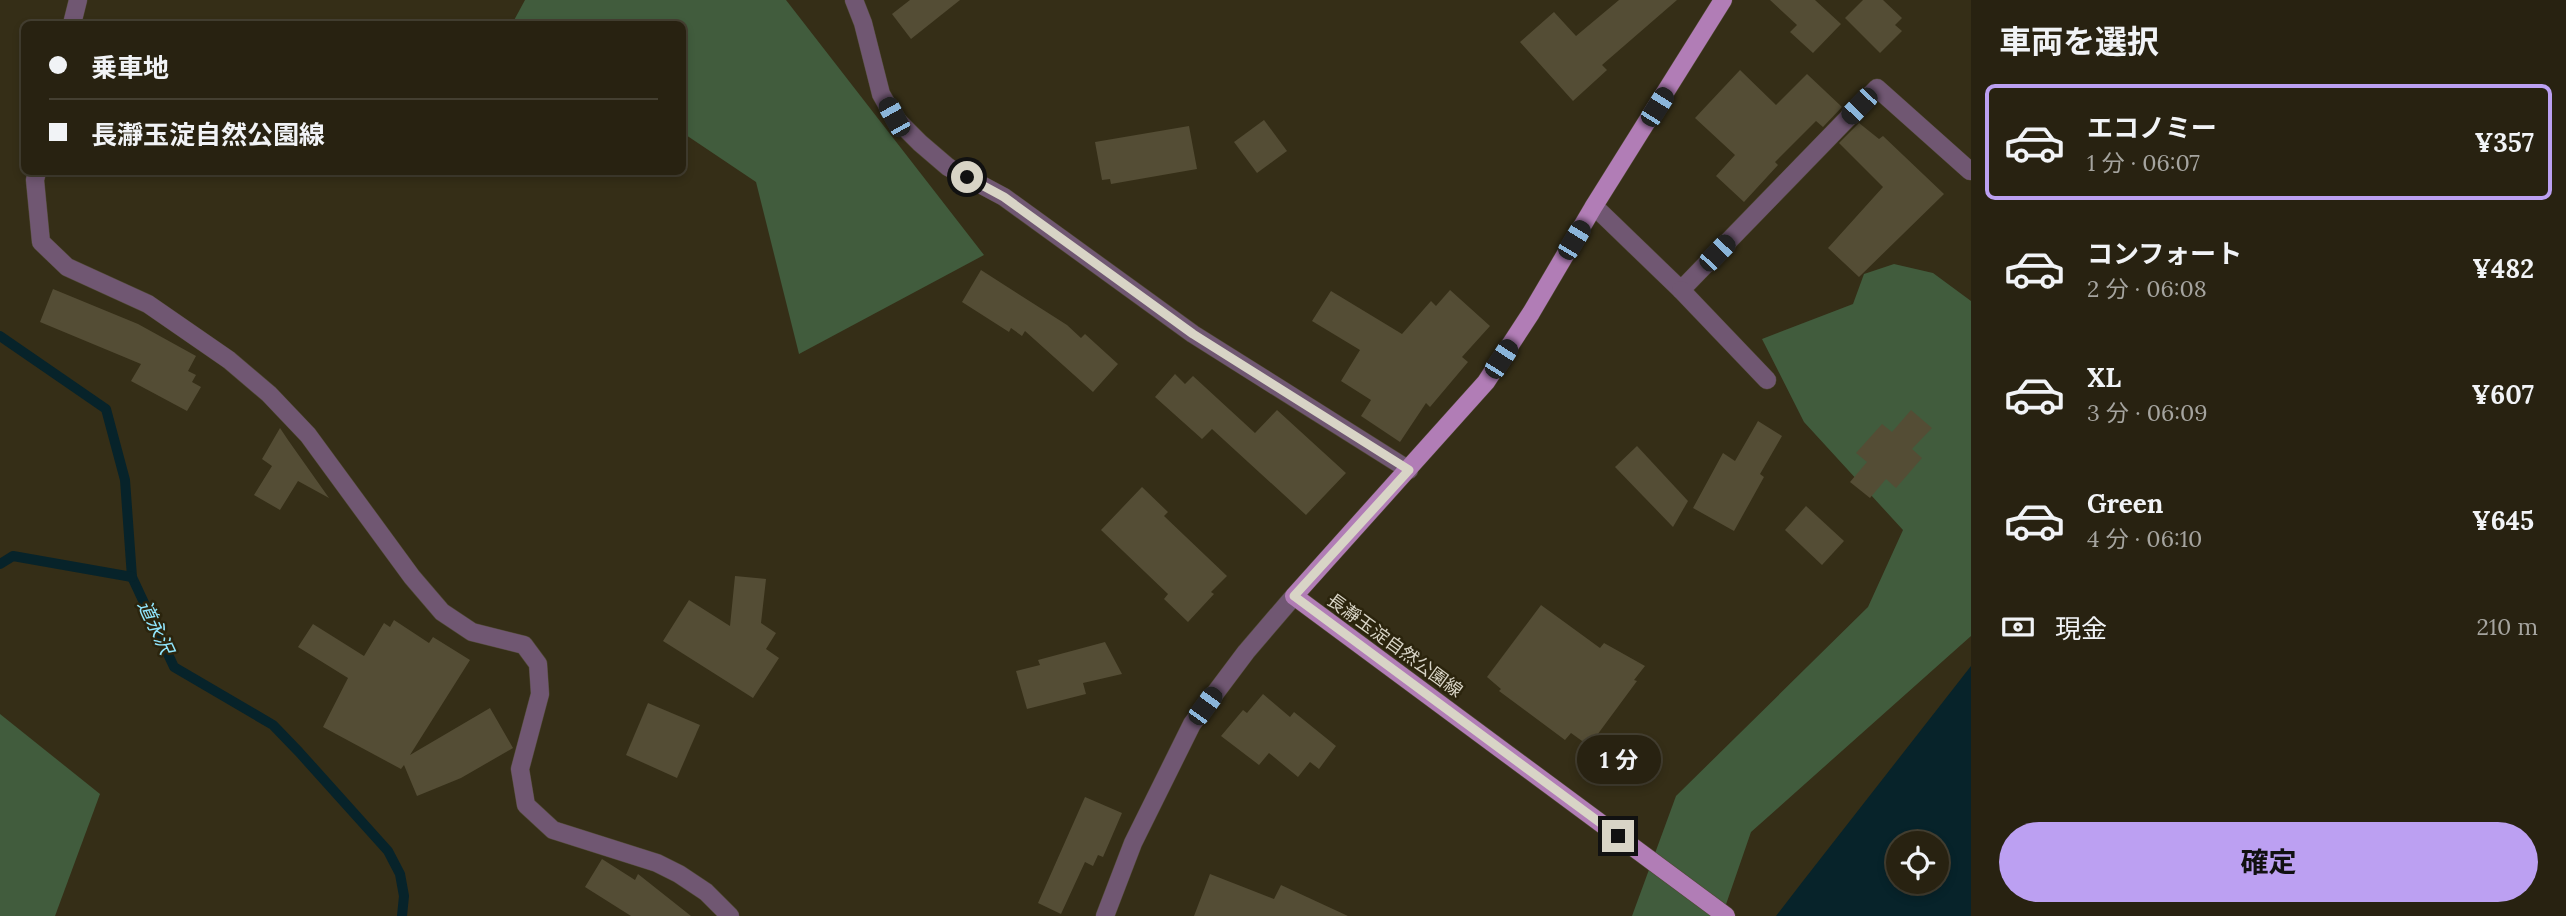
<!DOCTYPE html>
<html lang="ja">
<head>
<meta charset="utf-8">
<style>
  :root { --surface:#282211; --page:#342f1f; --text:#f1f3f6; --muted:#a5a49f; --line:#443f31; --accent:#bca0f2 }
  body { margin:0; font-family:Lora,"Noto Sans JP",serif; background:var(--page); color:var(--text); height:100vh; display:flex; flex-direction:column; font-size:26px; white-space:nowrap }
  * { box-sizing:border-box; margin:0 }
  p { font-size:23px; color:var(--muted) }
  .icon { flex:none; width:38px; height:38px; fill:none; stroke:currentColor; stroke-width:2; stroke-linecap:round; stroke-linejoin:round }
  .map { position:relative; flex:1; overflow:hidden }
  .side { display:flex; flex-direction:column; background:var(--surface); width:595px }
  .side>* { flex:none }
  .hud { position:absolute; left:21px; top:21px; width:665px; height:154px; border-radius:10px; box-shadow:0 4px 10px #0003,0 0 0 2px var(--line); display:grid; align-content:center; height:154px; padding:0 28px; background:var(--surface) }
  .controls { position:absolute; left:1886px; top:831px; display:grid; gap:14px }
  .controls a { display:grid; place-items:center; width:63px; height:63px; border-radius:50%; background:var(--surface); box-shadow:0 4px 10px #0003,0 0 0 2px var(--line); font-size:35px }
  .end { position:absolute; width:32px; height:32px; margin:-16px; border:9px solid #d8d4c6; background:#111; box-shadow:0 0 0 4px #111 }
  .from { border-radius:50% }
  .bubble { position:absolute; height:49px; border-radius:24px; background:var(--surface); box-shadow:0 4px 10px #0003,0 0 0 2px var(--line); font-size:23px; font-weight:700; line-height:49px; text-align:center }
  .car { position:absolute; width:21px; height:42px; margin:-21px -10px; border-radius:9px; box-shadow:0 0 5px 2px #0007; background:linear-gradient(#222 24%,#8ab4d8 0 40%,#222 0 76%,#8ab4d8 0 86%,#222 0) }
  .hud b { display:flex; align-items:center; gap:24px; height:66px; font-size:26px }
  .hud b+b { border-top:2px solid var(--line) }
  .hud i { width:18px; height:18px; background:var(--text) }
  ul { padding:0; list-style:none }
  li { display:flex; align-items:center; gap:21px; height:116px; margin:0 14px 10px; padding:0 14px; border:4px solid transparent; border-radius:10px }
  li div { flex:1 }
  li b { display:block; font-size:26px }
  li em { font-style:normal; font-weight:700 }
  li.current { border-color:var(--accent) }
  li>.icon { width:63px; height:63px; stroke-width:1.5 }
  h2 { padding:0 28px; font-size:32px; line-height:84px }
  .pay { display:flex; align-items:center; gap:18px; height:77px; padding:0 28px; font-size:26px }
  .pay p { margin-inline-start:auto }
  .action { display:flex; gap:14px; margin-top:auto; padding:14px 28px }
  .action a { flex:1; height:80px; border-radius:42px; background:var(--accent); color:#111; font-size:28px; font-weight:700; line-height:80px; text-align:center }
  main { display:flex; flex:1; min-height:0 }
  .map>svg:first-child { display:block }
  .forest { fill:#415c3d }
  .water { fill:#07232a; fill-rule:evenodd }
  .lines { fill:none; stroke-linecap:round; stroke-linejoin:round }
  .stream { stroke:#07232a; stroke-width:10 }
  .building { fill:#544d35 }
  .minor-casing { stroke:#4f4933; stroke-width:19 }
  .tertiary-casing { stroke:#4f4933; stroke-width:19 }
  .primary-casing { stroke:#4f4933; stroke-width:19 }
  .minor { stroke:#705772; stroke-width:18 }
  .tertiary { stroke:#705772; stroke-width:18 }
  .primary { stroke:#b17db6; stroke-width:18 }
  .route { stroke:#d8d4c6; stroke-width:9 }
  .labels { text-anchor:middle; dominant-baseline:central; stroke-width:5; stroke-linejoin:round; paint-order:stroke }
  .street-label { font-size:18px; fill:#d8d4c6; stroke:#2b240d }
  .water-label { font-size:19px; font-style:italic; fill:#91e6fe; stroke:#2b240d }
</style>
</head>
<body>
<main>
<div class="map">
<svg width="1971" height="916" viewBox="0 0 1971 916">
  <rect width="100%" height="100%" fill="#352e17"/>
  <g class="forest">
    <path d="M525 0H786L984 255 799 354 756 182 683 133 682 24H512Z"/>
    <path d="M1894 264 1933 273 1971 301V636L1751 832 1722 916H1632L1676 796 1868 607 1903 530 1804 422 1762 339 1853 304 1864 274Z"/>
    <path d="M0 714 100 794 55 916H0Z"/>
  </g>
  <path class="water" d="M1971 666V916H1776L1803 881ZM1899 844H1937V882H1899Z"/>
  <g class="lines">
    <g class="stream">
      <path d="M0 336 106 409 125 480 132 577 174 667 273 725 299 752 388 851 400 874 404 896 402 916"/>
      <path d="M0 564 13 556 132 577"/>
    </g>
  </g>
  <g class="building">
    <path d="M910 0H960L911 39 892 14Z"/>
    <path d="M1619 0H1677L1602 65 1607 70 1573 101 1520 42 1554 12 1576 36Z"/>
    <path d="M1770 0H1815L1841 24 1813 53 1790 32 1797 25Z"/>
    <path d="M1863 0H1883L1902 18 1895 25 1902 31 1880 53 1845 18Z"/>
    <path d="M1740 70 1776 105 1807 74 1842 107 1823 127 1816 121 1775 162 1778 165 1744 202 1716 176 1735 155 1695 118Z"/>
    <path d="M1264 120 1287 151 1257 173 1234 142Z"/>
    <path d="M1859 123 1879 139 1883 136 1944 194 1859 277 1828 248 1883 187 1839 143Z"/>
    <path d="M1189 126 1197 169 1111 184 1110 179 1102 180 1095 142Z"/>
    <path d="M981 270 1067 325 1081 338 1085 334 1118 364 1093 392 1025 331 1022 336 1011 328 1009 332 962 302Z"/>
    <path d="M53 289 138 324 196 356 188 371 196 375 192 382 201 387 187 411 131 381 141 364 40 322Z"/>
    <path d="M1450 290 1490 326 1462 357 1468 362 1430 407 1426 403 1400 442 1361 416 1371 400 1341 381 1360 350 1312 321 1331 291 1402 334 1431 301 1436 306Z"/>
    <path d="M1175 374 1185 384 1193 376 1255 433 1277 410 1346 473 1306 515 1212 429 1202 439 1155 397Z"/>
    <path d="M1911 410 1932 428 1912 449 1922 458 1896 488 1886 479 1870 498 1850 482 1867 462 1856 453 1882 424 1892 432Z"/>
    <path d="M1758 421 1782 436 1760 474 1764 477 1734 531 1693 508 1723 453 1735 461Z"/>
    <path d="M280 428 288 440 329 498 298 481 280 510 254 495 272 466 262 459Z"/>
    <path d="M1637 446 1688 501 1673 527 1615 467Z"/>
    <path d="M1142 487 1168 512 1164 516 1227 576 1211 592 1214 594 1188 622 1164 599 1168 594 1101 530Z"/>
    <path d="M1806 506 1844 541 1822 565 1785 530Z"/>
    <path d="M735 576 766 579 761 623 776 633 766 649 779 658 753 698 663 641 689 600 730 626Z"/>
    <path d="M1541 605 1600 648 1604 643 1645 666 1634 680 1637 681 1589 746 1571 733 1565 740 1499 691 1501 689 1487 677Z"/>
    <path d="M394 620 429 643 433 637 470 660 410 755 490 708 513 748 461 778 417 796 404 765 401 769 323 727 348 678 298 647 313 624 364 656 384 623 390 627Z"/>
    <path d="M1105 642 1122 674 1083 683 1086 694 1027 709 1016 671 1040 665 1038 660Z"/>
    <path d="M1263 694 1290 717 1294 712 1336 746 1319 769 1310 762 1298 777 1269 753 1259 765 1221 736 1243 710 1247 713Z"/>
    <path d="M648 703 700 725 677 778 626 755Z"/>
    <path d="M1085 797 1122 813 1103 857 1098 855 1093 866 1085 862 1061 914 1038 903Z"/>
    <path d="M602 859 635 880 638 874 691 916H631L585 887Z"/>
    <path d="M1210 874 1274 899 1281 885 1348 916H1194Z"/>
  </g>
  <g class="lines">
    <g class="minor-casing">
      <g id="minor">
        <path d="M854 0 863 23 881 94 894 117 920 143 948 167 1004 197 1193 334 1409 470"/>
        <path d="M72 24 78 0"/>
        <path d="M37 172 35 180 41 242 67 267 148 304 229 360 269 394 308 435 412 577 442 612 472 632 524 645 538 664 540 694 520 769 526 805 553 830 657 863 679 874 706 892 730 916"/>
        <path d="M1594 206 1681 290 1877 88 1970 171"/>
        <path d="M1681 290 1767 380"/>
      </g>
    </g>
    <g class="tertiary-casing">
      <path id="tertiary" d="M1105 916 1133 843 1192 724 1246 652 1294 596"/>
    </g>
    <g class="primary-casing">
      <path id="primary" d="M1723 0 1594 206 1531 313 1486 382 1294 596 1726 916"/>
    </g>
    <use href="#minor" class="minor"/>
    <use href="#tertiary" class="tertiary"/>
    <use href="#primary" class="primary"/>
  </g>
  <g class="lines">
    <path class="route" d="M967 177 1004 197 1193 334 1409 470 1294 596 1618 836"/>
  </g>
  <g class="labels">
    <g class="street-label">
      <text transform="translate(1395 645) rotate(36)">長瀞玉淀自然公園線</text>
    </g>
    <g class="water-label">
      <text transform="translate(156 627) rotate(65)">道永沢</text>
    </g>
  </g>
</svg>
<div class="controls">
<a><svg class="icon" aria-label="locate" viewBox="0 0 24 24"><circle cx="12" cy="12" r="6"/><path d="M12 2v4M12 18v4M2 12h4M18 12h4"/></svg></a>
</div>
<i class="end from" style="left:967px;top:177px"></i>
<i class="end" style="left:1618px;top:836px"></i>
<div class="bubble" style="left:1577px;top:735px;width:84px">1 分</div>
<i class="car" style="left:1859px;top:106px;rotate:224deg"></i>
<i class="car" style="left:1657px;top:107px;rotate:32deg"></i>
<i class="car" style="left:894px;top:117px;rotate:331deg"></i>
<i class="car" style="left:1574px;top:240px;rotate:31deg"></i>
<i class="car" style="left:1717px;top:253px;rotate:44deg"></i>
<i class="car" style="left:1501px;top:359px;rotate:33deg"></i>
<i class="car" style="left:1205px;top:706px;rotate:36deg"></i>
<div class="hud">
<b><i class="from"></i>乗車地</b>
<b><i></i>長瀞玉淀自然公園線</b>
</div>
</div>
<section class="side">
<h2>車両を選択</h2>
<ul>
<li class="current"><svg class="icon" aria-label="car" viewBox="0 0 24 24"><path d="M5 17H2v-5l4-1 3-4h7l3 4 3 1v5h-3M9 17h6M6 11h13"/><circle cx="7" cy="17" r="2"/><circle cx="17" cy="17" r="2"/></svg><div><b>エコノミー</b><p>1 分 · 06:07</p></div><em>¥357</em></li>
<li><svg class="icon" aria-label="car" viewBox="0 0 24 24"><path d="M5 17H2v-5l4-1 3-4h7l3 4 3 1v5h-3M9 17h6M6 11h13"/><circle cx="7" cy="17" r="2"/><circle cx="17" cy="17" r="2"/></svg><div><b>コンフォート</b><p>2 分 · 06:08</p></div><em>¥482</em></li>
<li><svg class="icon" aria-label="car" viewBox="0 0 24 24"><path d="M5 17H2v-5l4-1 3-4h7l3 4 3 1v5h-3M9 17h6M6 11h13"/><circle cx="7" cy="17" r="2"/><circle cx="17" cy="17" r="2"/></svg><div><b>XL</b><p>3 分 · 06:09</p></div><em>¥607</em></li>
<li><svg class="icon" aria-label="car" viewBox="0 0 24 24"><path d="M5 17H2v-5l4-1 3-4h7l3 4 3 1v5h-3M9 17h6M6 11h13"/><circle cx="7" cy="17" r="2"/><circle cx="17" cy="17" r="2"/></svg><div><b>Green</b><p>4 分 · 06:10</p></div><em>¥645</em></li>
</ul>
<div class="pay"><svg class="icon" aria-label="cash" viewBox="0 0 24 24"><path d="M3 7h18v10H3z"/><circle cx="12" cy="12" r="2"/></svg>現金<p>210 m</p></div>
<div class="action"><a>確定</a></div>
</section>
</main>
</body>
</html>
